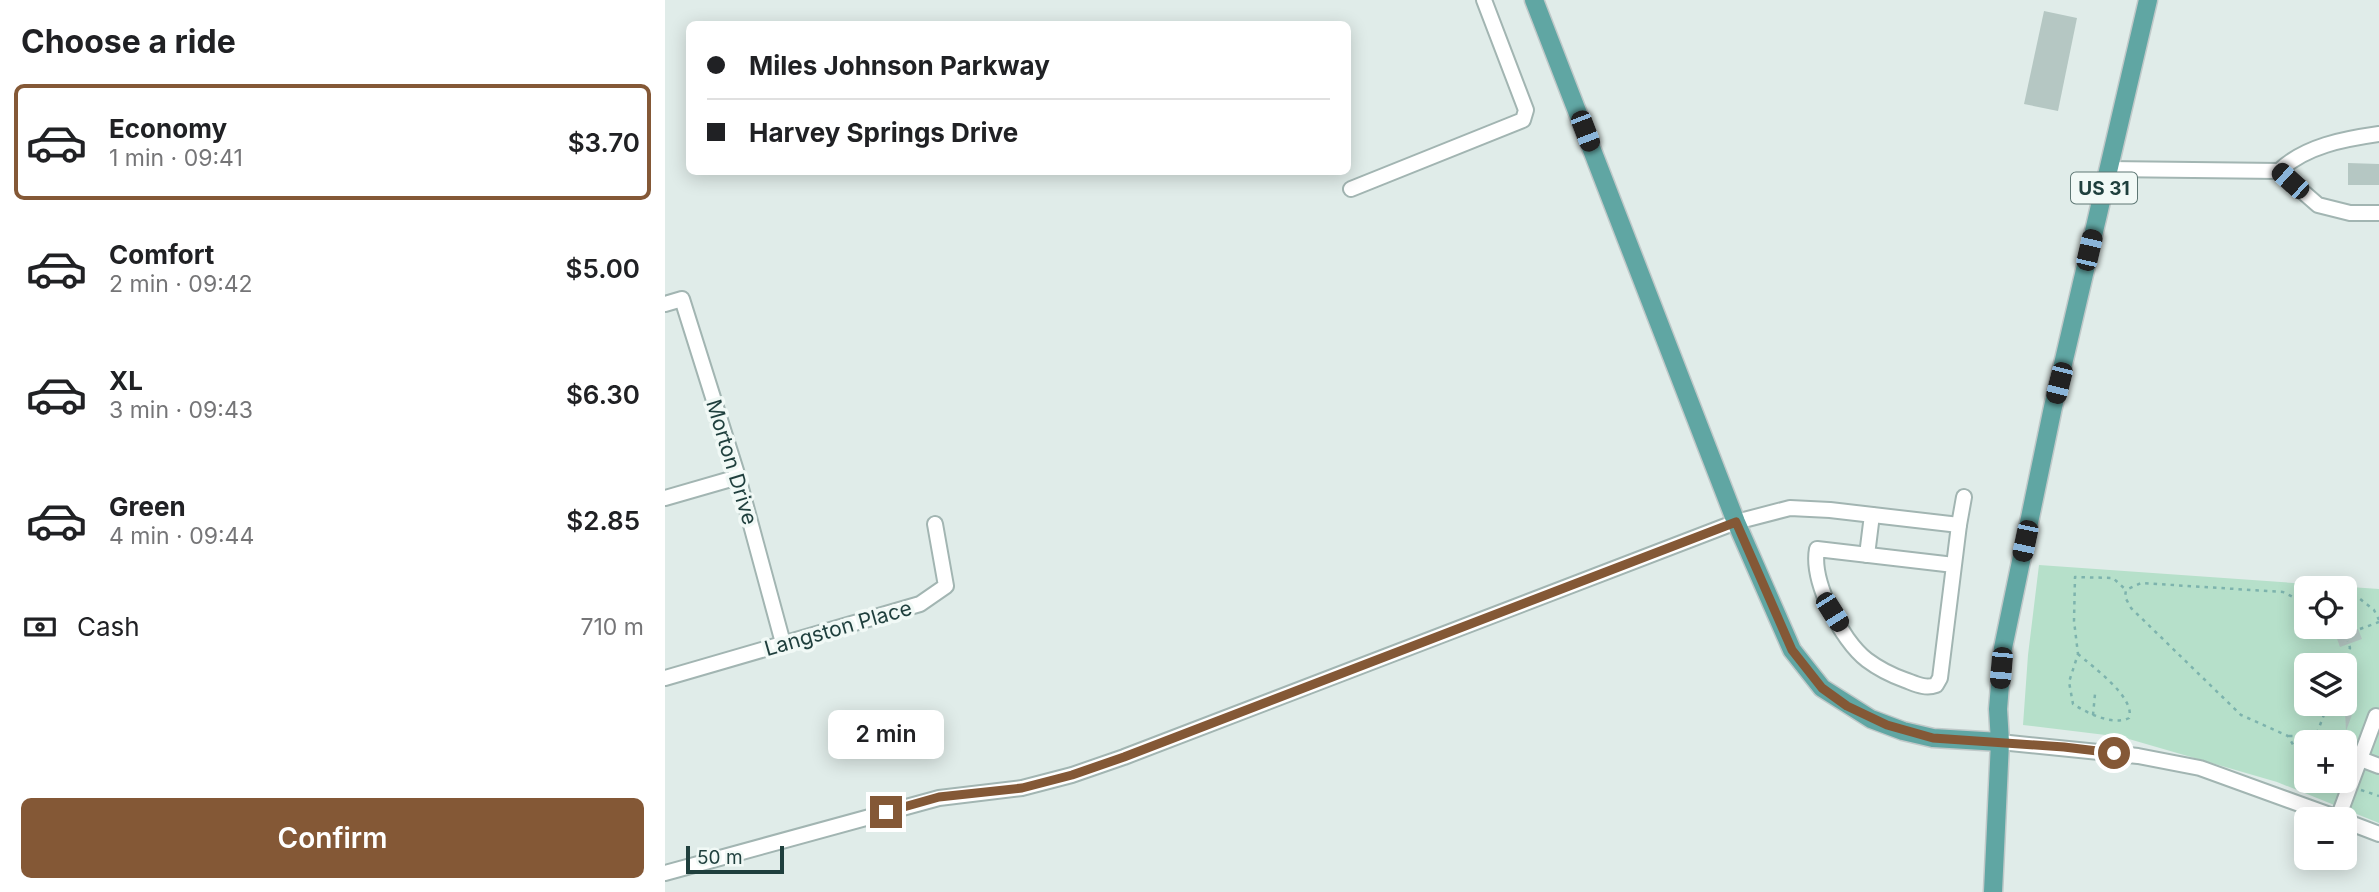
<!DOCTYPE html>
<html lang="en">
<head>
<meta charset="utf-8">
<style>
  :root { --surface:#fff; --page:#f2f2f2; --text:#202124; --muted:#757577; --line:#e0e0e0; --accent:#845836 }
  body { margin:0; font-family:Inter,sans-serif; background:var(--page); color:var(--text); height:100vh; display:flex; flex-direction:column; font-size:26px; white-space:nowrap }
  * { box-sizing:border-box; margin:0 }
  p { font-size:23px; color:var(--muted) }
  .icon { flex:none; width:38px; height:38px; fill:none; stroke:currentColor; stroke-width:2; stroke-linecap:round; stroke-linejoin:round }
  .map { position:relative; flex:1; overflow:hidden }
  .panel { display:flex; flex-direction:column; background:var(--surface); width:665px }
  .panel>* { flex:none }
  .banner { position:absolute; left:21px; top:21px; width:665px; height:154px; border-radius:10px; box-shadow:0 4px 18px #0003; display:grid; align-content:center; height:154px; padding:0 21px; background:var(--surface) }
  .fabs { position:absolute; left:1629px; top:576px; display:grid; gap:14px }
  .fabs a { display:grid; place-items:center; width:63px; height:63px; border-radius:10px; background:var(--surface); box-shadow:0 4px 18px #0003; font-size:35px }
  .scale { position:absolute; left:21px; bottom:18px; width:98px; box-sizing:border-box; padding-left:7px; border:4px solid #1f3f3d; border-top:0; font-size:19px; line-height:24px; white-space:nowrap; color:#1f3f3d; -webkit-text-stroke:5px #f1f9f6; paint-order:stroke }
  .end { position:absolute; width:32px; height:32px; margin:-16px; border:9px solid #845836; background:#fff; box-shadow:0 0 0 4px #fff }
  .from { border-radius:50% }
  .bubble { position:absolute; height:49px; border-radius:10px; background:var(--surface); box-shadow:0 4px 18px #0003; font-size:23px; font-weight:600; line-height:49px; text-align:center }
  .car { position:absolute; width:21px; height:42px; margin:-21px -10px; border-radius:9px; box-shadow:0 0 5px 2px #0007; background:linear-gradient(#222 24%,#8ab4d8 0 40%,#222 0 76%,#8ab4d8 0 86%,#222 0) }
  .banner b { display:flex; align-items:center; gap:24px; height:66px; font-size:26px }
  .banner b+b { border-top:2px solid var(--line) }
  .banner i { width:18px; height:18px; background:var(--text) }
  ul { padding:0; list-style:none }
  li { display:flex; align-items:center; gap:21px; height:116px; margin:0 14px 10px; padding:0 7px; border:4px solid transparent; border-radius:10px }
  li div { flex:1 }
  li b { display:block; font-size:26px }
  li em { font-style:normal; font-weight:600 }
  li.active { border-color:var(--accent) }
  li>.icon { width:63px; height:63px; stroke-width:1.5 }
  h2 { padding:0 21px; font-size:32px; line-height:84px }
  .pay { display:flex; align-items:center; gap:18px; height:77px; padding:0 21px; font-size:26px }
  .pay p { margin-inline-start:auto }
  .cta { display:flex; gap:14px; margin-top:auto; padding:14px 21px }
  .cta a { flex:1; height:80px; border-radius:10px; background:var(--accent); color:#fff; font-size:28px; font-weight:600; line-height:80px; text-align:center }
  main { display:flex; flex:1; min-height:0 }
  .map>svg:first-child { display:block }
  .green { fill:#b6e0ca; fill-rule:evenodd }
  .building { fill:#b5c7c3 }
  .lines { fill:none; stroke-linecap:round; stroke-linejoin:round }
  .minor-casing { stroke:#a2b5b2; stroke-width:18 }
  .major-casing { stroke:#c0c9c9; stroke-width:21 }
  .path { stroke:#7db3ad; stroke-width:2.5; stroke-dasharray:3.5 5; stroke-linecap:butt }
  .minor { stroke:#fff; stroke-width:14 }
  .major { stroke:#60a6a3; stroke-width:18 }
  .route { stroke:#845836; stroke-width:9 }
  .labels { text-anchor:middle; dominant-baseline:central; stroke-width:7; stroke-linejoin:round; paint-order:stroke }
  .shield { fill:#f1f9f6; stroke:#5e7774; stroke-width:2 }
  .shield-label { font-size:19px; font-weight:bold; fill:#1f3f3d }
  .street-label { font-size:21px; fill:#1f3f3d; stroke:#f1f9f6 }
</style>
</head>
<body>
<main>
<section class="panel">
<h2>Choose a ride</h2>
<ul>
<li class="active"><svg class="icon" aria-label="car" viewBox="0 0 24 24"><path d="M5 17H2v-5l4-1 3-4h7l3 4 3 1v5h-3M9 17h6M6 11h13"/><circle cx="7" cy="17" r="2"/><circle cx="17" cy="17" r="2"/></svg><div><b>Economy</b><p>1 min · 09:41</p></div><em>$3.70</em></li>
<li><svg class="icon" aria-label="car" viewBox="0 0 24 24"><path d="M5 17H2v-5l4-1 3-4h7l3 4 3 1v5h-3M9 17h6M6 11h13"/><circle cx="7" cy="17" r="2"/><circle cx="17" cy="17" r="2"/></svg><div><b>Comfort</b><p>2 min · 09:42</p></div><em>$5.00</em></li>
<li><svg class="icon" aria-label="car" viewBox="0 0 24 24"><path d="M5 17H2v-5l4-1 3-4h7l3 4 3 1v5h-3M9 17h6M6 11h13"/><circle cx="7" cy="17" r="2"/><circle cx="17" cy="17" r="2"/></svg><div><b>XL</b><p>3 min · 09:43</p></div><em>$6.30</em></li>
<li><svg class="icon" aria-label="car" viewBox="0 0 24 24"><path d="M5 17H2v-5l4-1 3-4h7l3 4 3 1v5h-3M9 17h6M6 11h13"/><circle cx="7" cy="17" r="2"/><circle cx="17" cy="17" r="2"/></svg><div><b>Green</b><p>4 min · 09:44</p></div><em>$2.85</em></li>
</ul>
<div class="pay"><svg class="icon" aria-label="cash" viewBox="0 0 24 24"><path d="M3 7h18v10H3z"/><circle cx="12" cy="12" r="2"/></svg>Cash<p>710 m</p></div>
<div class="cta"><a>Confirm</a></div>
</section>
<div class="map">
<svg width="1714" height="892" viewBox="0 0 1714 892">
  <rect width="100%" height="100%" fill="#e0ece9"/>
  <path class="green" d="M1374 565 1714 589V823L1612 782 1457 737 1358 725 1363 655ZM1642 588H1680V626H1642ZM1642 665H1680V704H1642ZM1642 742H1680V780H1642Z"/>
  <g class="building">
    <path d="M1379 11 1412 18 1393 111 1359 104Z"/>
    <path d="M1683 163 1714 164V185H1683Z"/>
    <path d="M1693 629 1697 639 1675 647 1671 636Z"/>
    <path d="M1680 696 1692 701 1681 731 1680 712 1660 704H1680Z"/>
  </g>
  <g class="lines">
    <g class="minor-casing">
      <g id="minor">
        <path d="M1443 169 1614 171 1653 205 1685 213H1714"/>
        <path d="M1614 171C1640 146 1679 139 1714 134"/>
        <path d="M686 189 858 120 861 110 819 0"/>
        <path d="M0 304 17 299 73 477 118 643"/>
        <path d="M0 498 73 477"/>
        <path d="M1294 525 1299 497"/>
        <path d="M1202 555 1207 515"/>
        <path d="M0 678 255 604 281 586 270 524"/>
        <path d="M1335 742 1473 756 1535 768 1676 819"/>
        <path d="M1680 753 1714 766"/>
        <path d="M1673 818 1711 716 1714 718"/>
        <path d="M1680 821 1714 834"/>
        <path d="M0 873 274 798 357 788 407 775 459 757 1071 522 1125 508 1165 510 1294 525 1275 678 1271 685C1260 689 1251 684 1240 680 1226 675 1214 669 1202 660 1176 640 1146 581 1152 549L1289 565"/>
      </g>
    </g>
    <g class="major-casing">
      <g id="major">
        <path d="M869 0 1071 522 1127 650 1157 688 1206 719 1238 731 1268 738 1335 742"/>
        <path d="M1328 892 1335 742 1333 709 1338 648 1388 407 1483 0"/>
      </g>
    </g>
    <g class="path">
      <path d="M1680 595 1689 594 1709 610 1714 620"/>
      <path d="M1642 604 1618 592 1476 583 1461 590 1460 597 1466 608 1576 715 1623 736 1642 769"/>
      <path d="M1695 629 1714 622"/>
      <path d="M1413 654C1428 667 1471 698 1464 718 1448 726 1422 713 1408 704L1404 682 1413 654 1409 621 1410 577 1448 578 1461 590"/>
      <path d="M1678 665 1685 648 1683 641"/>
      <path d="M1428 715 1430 694"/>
      <path d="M1624 736H1632L1649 741 1663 704"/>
      <path d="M1696 790 1714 796"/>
    </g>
    <use href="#minor" class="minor"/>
    <use href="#major" class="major"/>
  </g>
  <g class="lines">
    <path class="route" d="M221 812 274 797 357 788 407 775 459 757 1071 522 1127 650 1157 688 1182 706 1222 725 1268 738 1399 747 1449 753"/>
  </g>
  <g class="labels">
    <rect class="shield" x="1406" y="172.5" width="66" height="31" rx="5"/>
    <g class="shield-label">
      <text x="1439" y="188">US 31</text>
    </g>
    <g class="street-label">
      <text transform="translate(67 462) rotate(73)">Morton Drive</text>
      <text transform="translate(173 628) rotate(-16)">Langston Place</text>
    </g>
  </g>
</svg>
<div class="fabs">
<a><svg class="icon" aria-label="locate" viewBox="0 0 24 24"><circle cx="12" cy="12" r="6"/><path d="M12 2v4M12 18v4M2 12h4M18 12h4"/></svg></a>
<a><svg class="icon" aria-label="layers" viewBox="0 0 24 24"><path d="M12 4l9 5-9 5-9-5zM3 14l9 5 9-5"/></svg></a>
<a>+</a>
<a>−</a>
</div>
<div class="scale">50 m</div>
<i class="end from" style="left:1449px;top:753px"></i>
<i class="end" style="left:221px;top:812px"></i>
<div class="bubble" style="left:163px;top:710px;width:116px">2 min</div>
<i class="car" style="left:920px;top:131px;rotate:159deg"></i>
<i class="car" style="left:1625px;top:181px;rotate:312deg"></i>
<i class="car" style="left:1424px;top:250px;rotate:13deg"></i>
<i class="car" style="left:1394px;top:383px;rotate:194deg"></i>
<i class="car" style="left:1360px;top:541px;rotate:192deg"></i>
<i class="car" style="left:1167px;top:612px;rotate:148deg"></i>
<i class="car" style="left:1336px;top:668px;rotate:185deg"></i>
<div class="banner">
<b><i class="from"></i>Miles Johnson Parkway</b>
<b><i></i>Harvey Springs Drive</b>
</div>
</div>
</main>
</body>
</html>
